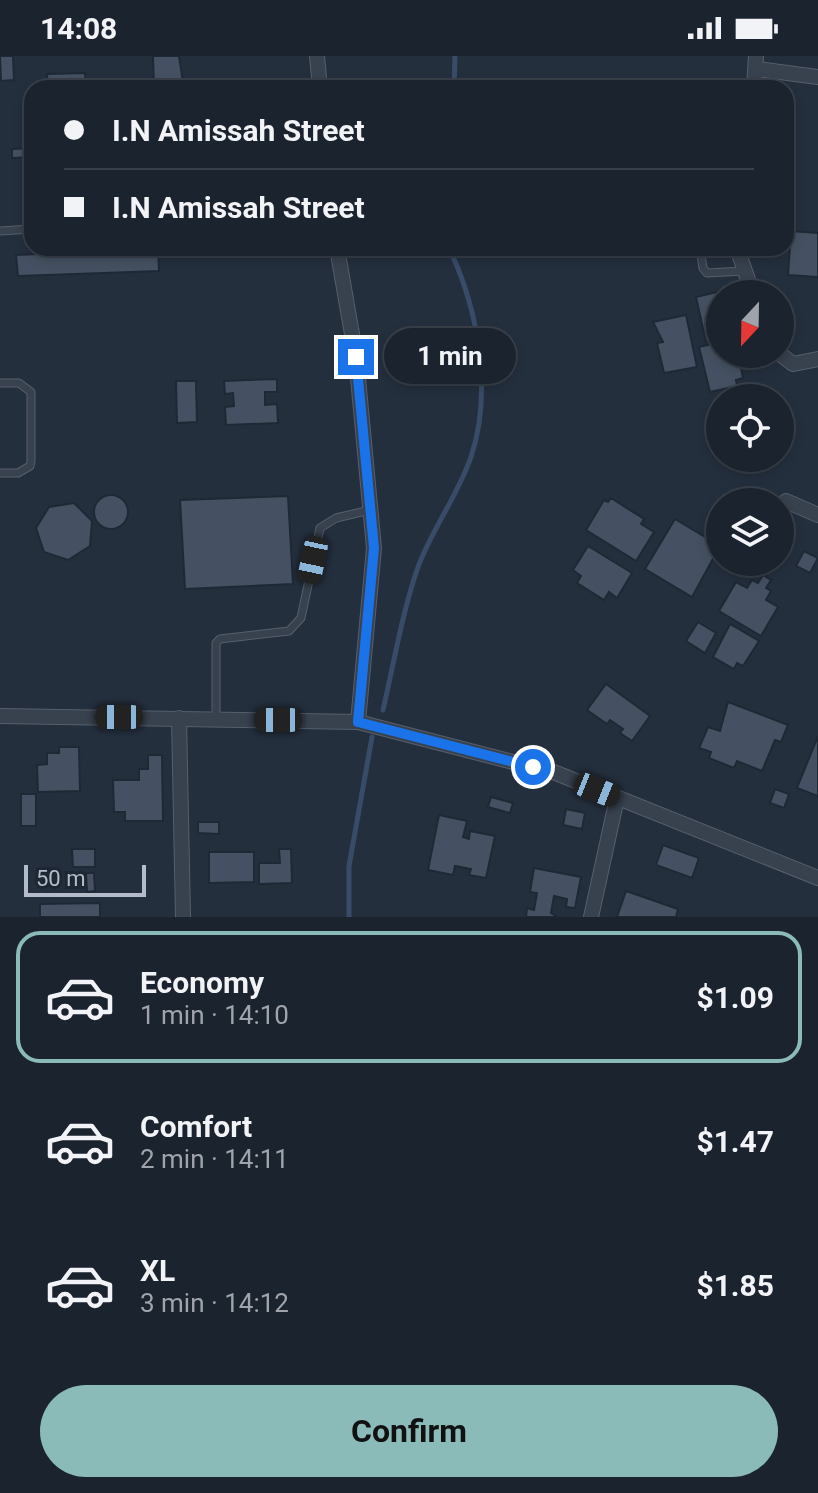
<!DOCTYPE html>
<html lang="en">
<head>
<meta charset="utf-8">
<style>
  :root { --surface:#1b232e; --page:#242b36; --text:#f1f3f6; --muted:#a0a4aa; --line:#39404a; --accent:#8bbbb9 }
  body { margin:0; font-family:Roboto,sans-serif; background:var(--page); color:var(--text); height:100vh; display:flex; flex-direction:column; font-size:30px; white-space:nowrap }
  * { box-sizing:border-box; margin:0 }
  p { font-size:26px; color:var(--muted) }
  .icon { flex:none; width:44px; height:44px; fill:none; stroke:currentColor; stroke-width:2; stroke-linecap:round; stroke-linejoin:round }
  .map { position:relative; height:861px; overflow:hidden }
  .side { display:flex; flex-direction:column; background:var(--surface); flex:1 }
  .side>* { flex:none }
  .banner { position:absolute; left:24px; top:24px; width:770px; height:176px; border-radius:24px; box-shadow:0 4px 12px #0003,0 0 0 2px var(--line); display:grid; align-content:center; height:176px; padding:0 40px; background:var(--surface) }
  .needle { width:52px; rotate:202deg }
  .buttons { position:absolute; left:706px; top:224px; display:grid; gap:16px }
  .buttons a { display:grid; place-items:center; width:88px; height:88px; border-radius:50%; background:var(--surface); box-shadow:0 4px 12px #0003,0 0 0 2px var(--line); font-size:40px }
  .scale { position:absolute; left:24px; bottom:20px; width:122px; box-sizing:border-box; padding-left:8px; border:4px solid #b4bcc9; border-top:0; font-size:22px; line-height:28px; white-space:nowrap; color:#b4bcc9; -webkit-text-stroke:6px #1d2633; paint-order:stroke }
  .end { position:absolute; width:36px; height:36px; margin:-18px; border:10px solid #1a73e8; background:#fff; box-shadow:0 0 0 4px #fff }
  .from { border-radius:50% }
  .bubble { position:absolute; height:56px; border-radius:28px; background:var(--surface); box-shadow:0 4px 12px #0003,0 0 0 2px var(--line); font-size:26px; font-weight:700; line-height:56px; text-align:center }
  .car { position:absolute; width:24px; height:48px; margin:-24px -12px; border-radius:10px; box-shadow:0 0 6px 2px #0007; background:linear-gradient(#222 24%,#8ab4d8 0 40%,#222 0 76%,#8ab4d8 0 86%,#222 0) }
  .banner b { display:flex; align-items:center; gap:28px; height:76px; font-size:30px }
  .banner b+b { border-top:2px solid var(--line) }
  .banner i { width:20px; height:20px; background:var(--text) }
  ul { padding:14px 0 0; list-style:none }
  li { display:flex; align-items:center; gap:24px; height:132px; margin:0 16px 12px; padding:0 24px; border:4px solid transparent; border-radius:24px }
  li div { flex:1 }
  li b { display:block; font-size:30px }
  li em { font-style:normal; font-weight:700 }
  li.active { border-color:var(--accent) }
  li>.icon { width:72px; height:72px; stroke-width:1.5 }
  .button { display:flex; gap:16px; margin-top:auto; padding:16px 40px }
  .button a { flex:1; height:92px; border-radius:48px; background:var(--accent); color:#111; font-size:32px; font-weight:700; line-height:92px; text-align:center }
  .status { display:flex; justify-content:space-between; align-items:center; height:56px; padding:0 40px; background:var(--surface); direction:ltr }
  .status svg { height:22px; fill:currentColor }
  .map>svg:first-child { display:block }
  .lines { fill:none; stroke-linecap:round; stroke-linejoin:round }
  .stream { stroke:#394c67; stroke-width:5 }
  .building { fill:#455162; stroke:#1f2835; stroke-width:2 }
  .lane-casing { stroke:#565f6c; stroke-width:9 }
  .street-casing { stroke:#565f6c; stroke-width:16 }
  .lane { stroke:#38414e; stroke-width:7 }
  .street { stroke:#38414e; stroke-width:14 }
  .route { stroke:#1a73e8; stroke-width:10 }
</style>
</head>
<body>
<div class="status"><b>14:08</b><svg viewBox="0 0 49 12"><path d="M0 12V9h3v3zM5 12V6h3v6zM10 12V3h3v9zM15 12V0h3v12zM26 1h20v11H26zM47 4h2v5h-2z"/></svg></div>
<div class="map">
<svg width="818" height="861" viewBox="0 0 818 861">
  <rect width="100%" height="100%" fill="#242f3e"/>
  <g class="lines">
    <g class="stream">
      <path d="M454 32 455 0"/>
      <path d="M383 654C394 607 402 557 418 511 432 473 458 439 471 401 493 335 478 253 449 192"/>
      <path d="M349 861V810L372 681"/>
    </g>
  </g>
  <g class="building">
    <path d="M0 0H13L14 24 1 25Z"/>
    <path d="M153 0H179L184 32H154Z"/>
    <path d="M85 17 86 32H48L47 18Z"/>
    <path d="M32 92V101L12 102V93Z"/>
    <path d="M791 175 818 177V221L788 219Z"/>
    <path d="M158 193 159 215 18 220 16 199Z"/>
    <path d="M730 233 731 238H720V282L706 286 696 241Z"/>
    <path d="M686 259 697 311 664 317 657 287 663 286 653 266Z"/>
    <path d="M720 286V298H730L732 308 740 306 743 322 736 324 737 330 710 336 699 291Z"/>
    <path d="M277 323V336H265V349L277 348 278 367 226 369 225 351 234 350 233 337 225 338 224 325Z"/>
    <path d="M176 325H196L197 366 177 367Z"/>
    <circle cx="111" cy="456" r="17"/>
    <path d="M288 440 293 528 185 533 180 444Z"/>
    <path d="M611 442 644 463 641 468 654 476 636 505 586 474 604 444 608 446Z"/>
    <path d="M74 447 92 465 90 490 68 504 44 496 36 472 49 451Z"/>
    <path d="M675 463 720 490 692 541 645 513Z"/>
    <path d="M588 490 632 517 617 542 609 536 604 544 577 527 581 520 573 514Z"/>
    <path d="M804 495 818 502 810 517 796 510Z"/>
    <path d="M763 519 771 524 766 532 771 535 766 544 778 551 761 580 719 555 736 526 747 532 752 524 758 527Z"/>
    <path d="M698 566 716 577 705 597 686 585Z"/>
    <path d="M730 568 759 585 743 610 737 607 734 613 713 601Z"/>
    <path d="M606 628 650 660 632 685 620 677 623 673 610 664 607 668 587 654Z"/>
    <path d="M728 646 788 669 781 686 775 684 762 715 737 705 734 712 709 702 711 696 699 692 708 671 720 675Z"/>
    <path d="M818 680V740L797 732Z"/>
    <path d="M59 691H79L80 735 38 736 37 709 47 708V697H59Z"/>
    <path d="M148 699H162L163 765H125V756H114L113 724H139V713H148Z"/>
    <path d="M775 733 789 738 784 752 770 747Z"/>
    <rect x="21" y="738" width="15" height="32"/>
    <path d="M491 741 513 747 510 757 488 751Z"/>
    <path d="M566 753 585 757 582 773 563 769Z"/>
    <path d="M439 759 467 765 463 781 469 783 470 775 495 780 486 822 469 819 471 813 455 810 453 819 428 814Z"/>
    <path d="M198 766H219V778L198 777Z"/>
    <path d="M663 789 699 802 692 822 656 809Z"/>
    <path d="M72 793H95V811H73Z"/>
    <path d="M279 793H291L292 827 259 828V807H280Z"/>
    <path d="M209 796H254V826L209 827Z"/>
    <path d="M534 812 581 821 575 852 566 851 567 843 554 840 551 857 558 861H526L527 852 534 854 537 837 530 836Z"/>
    <path d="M86 817H94L95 835 87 836Z"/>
    <path d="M626 835 678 853 676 861H617Z"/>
    <path d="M100 847V861H40V848Z"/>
  </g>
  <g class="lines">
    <g class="lane-casing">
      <g id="lane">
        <path d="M0 175 32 173"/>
        <path d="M700 192 703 212 707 217 744 215"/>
        <path d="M0 327H19L31 336V405L30 410 18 417H0"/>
        <path d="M216 663V587L220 583 289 575 301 562 320 472 336 462 370 454"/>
      </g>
    </g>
    <g class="street-casing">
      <g id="street">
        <path d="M317 0 320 32"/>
        <path d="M757 13 818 21"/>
        <path d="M754 32 756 0"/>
        <path d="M337 192 356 301 374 492 358 666 556 717 818 822"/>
        <path d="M737 192 753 238"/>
        <path d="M780 298 793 308 818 303"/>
        <path d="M786 445 818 459"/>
        <path d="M0 660 358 666"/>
        <path d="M179 662 183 861"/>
        <path d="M591 861 617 742"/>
      </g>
    </g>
    <use href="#lane" class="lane"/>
    <use href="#street" class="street"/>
  </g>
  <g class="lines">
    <path class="route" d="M356 301 374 492 358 666 533 711"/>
  </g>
</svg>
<div class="buttons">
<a><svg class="needle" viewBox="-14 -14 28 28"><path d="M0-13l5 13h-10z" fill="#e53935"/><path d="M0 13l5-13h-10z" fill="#a0a4aa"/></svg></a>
<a><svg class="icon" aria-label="locate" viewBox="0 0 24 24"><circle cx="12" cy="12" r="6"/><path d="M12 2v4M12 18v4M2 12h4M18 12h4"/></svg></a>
<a><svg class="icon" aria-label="layers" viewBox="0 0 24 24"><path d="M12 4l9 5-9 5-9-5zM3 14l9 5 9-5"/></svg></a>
</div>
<div class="scale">50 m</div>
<i class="end from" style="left:533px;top:711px"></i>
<i class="end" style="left:356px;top:301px"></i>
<div class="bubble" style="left:384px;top:272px;width:132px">1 min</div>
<i class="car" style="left:313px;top:504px;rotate:192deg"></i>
<i class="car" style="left:119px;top:661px;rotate:270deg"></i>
<i class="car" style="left:278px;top:664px;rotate:270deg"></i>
<i class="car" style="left:597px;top:734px;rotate:112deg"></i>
<div class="banner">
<b><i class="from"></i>I.N Amissah Street</b>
<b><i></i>I.N Amissah Street</b>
</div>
</div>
<section class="side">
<ul>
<li class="active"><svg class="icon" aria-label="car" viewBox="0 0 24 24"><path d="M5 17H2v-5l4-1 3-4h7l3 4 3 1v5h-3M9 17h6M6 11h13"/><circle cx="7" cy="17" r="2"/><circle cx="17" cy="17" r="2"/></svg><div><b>Economy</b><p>1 min · 14:10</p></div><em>$1.09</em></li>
<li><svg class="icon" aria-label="car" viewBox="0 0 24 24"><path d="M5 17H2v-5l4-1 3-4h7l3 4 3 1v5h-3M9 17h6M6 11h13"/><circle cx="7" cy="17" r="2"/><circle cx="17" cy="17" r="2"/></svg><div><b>Comfort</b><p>2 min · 14:11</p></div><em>$1.47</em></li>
<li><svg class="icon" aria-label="car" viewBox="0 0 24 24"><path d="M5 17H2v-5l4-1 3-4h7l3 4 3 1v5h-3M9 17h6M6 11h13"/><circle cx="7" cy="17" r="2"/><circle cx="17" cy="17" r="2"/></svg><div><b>XL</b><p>3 min · 14:12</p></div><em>$1.85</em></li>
</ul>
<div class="button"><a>Confirm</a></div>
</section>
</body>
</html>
